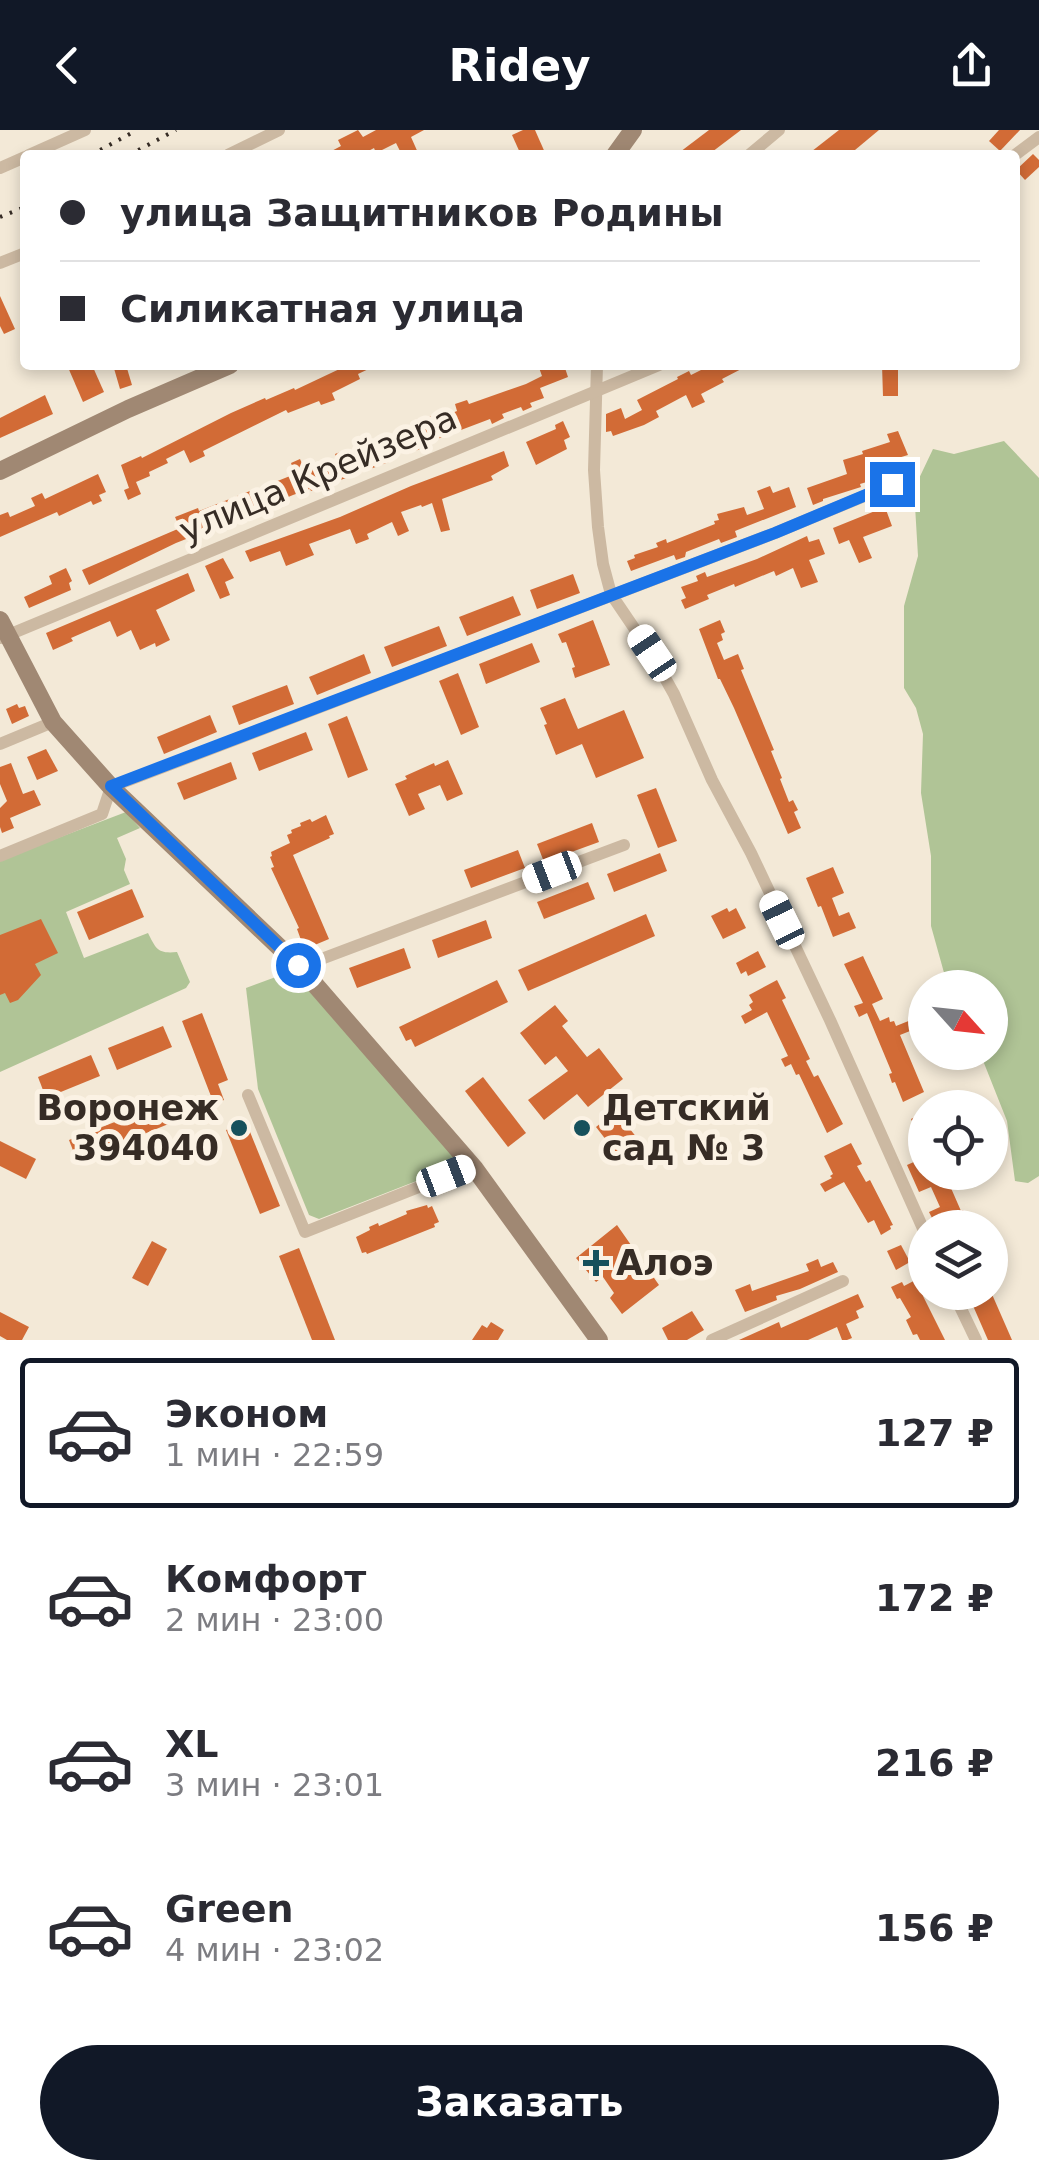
<!DOCTYPE html>
<html lang="ru">
<head>
<meta charset="utf-8">
<style>
  :root { --surface:#fff; --page:#f7f7f7; --text:#2b2b33; --muted:#7c7c81; --line:#e1e1e2; --accent:#111827 }
  body { margin:0; font-family:"DejaVu Sans",sans-serif; background:var(--page); color:var(--text); height:100vh; display:flex; flex-direction:column; font-size:38px; white-space:nowrap }
  * { box-sizing:border-box; margin:0 }
  p { font-size:32px; color:var(--muted) }
  .icon { flex:none; width:55px; height:55px; fill:none; stroke:currentColor; stroke-width:2; stroke-linecap:round; stroke-linejoin:round }
  .map { position:relative; height:1210px; overflow:hidden }
  .sheet { display:flex; flex-direction:column; background:var(--surface); flex:1 }
  .sheet>* { flex:none }
  .hud { position:absolute; left:20px; top:20px; width:1000px; height:220px; border-radius:10px; box-shadow:0 5px 15px #0003; display:grid; align-content:center; height:220px; padding:0 40px; background:var(--surface) }
  .needle { width:65px; rotate:117deg }
  .tools { position:absolute; left:908px; top:840px; display:grid; gap:20px }
  .tools a { display:grid; place-items:center; width:100px; height:100px; border-radius:50%; background:var(--surface); box-shadow:0 5px 15px #0003; font-size:50px }
  .end { position:absolute; width:45px; height:45px; margin:-22px; border:12px solid #1a73e8; background:#fff; box-shadow:0 0 0 5px #fff }
  .from { border-radius:50% }
  .car { position:absolute; width:30px; height:60px; margin:-30px -15px; border-radius:12px; box-shadow:0 0 8px 2px #0007; background:linear-gradient(#fff 24%,#345 0 40%,#fff 0 76%,#345 0 86%,#fff 0) }
  .hud b { display:flex; align-items:center; gap:35px; height:95px; font-size:38px }
  .hud b+b { border-top:2px solid var(--line) }
  .hud i { width:25px; height:25px; background:var(--text) }
  ul { padding:18px 0 0; list-style:none }
  li { display:flex; align-items:center; gap:30px; height:150px; margin:0 20px 15px; padding:0 20px; border:5px solid transparent; border-radius:10px }
  li div { flex:1 }
  li b { display:block; font-size:38px }
  li em { font-style:normal; font-weight:700 }
  li.active { border-color:var(--accent) }
  li>.icon { width:90px; height:90px; stroke-width:1.5 }
  .action { display:flex; gap:20px; margin-top:auto; padding:20px 40px }
  .action a { flex:1; height:115px; border-radius:60px; background:var(--accent); color:#fff; font-size:40px; font-weight:700; line-height:115px; text-align:center }
  header { display:flex; justify-content:space-between; align-items:center; height:130px; padding:0 40px; background:var(--accent); color:#fff; font-size:45px; font-weight:700 }
  .map>svg:first-child { display:block }
  .green { fill:#b0c496 }
  .building { fill:#d26b36 }
  .lines { fill:none; stroke-linecap:round; stroke-linejoin:round }
  .street { stroke:#ccb9a2; stroke-width:12 }
  .secondary { stroke:#a08873; stroke-width:18 }
  .rail { stroke:#362c25; stroke-width:4; stroke-dasharray:2.5 8; stroke-linecap:butt }
  .route { stroke:#1a73e8; stroke-width:12 }
  .poi-dot { fill:#17515c; stroke:#fbf2e4; stroke-width:4 }
  .labels { text-anchor:middle; dominant-baseline:central; stroke-width:10; stroke-linejoin:round; paint-order:stroke }
  .street-label { font-size:35px; fill:#362c25; stroke:#fbf2e4 }
  .poi-label { font-size:35px; font-weight:bold; fill:#362c25; stroke:#fbf2e4; text-anchor:start }
</style>
</head>
<body>
<header><svg class="icon" aria-label="back" viewBox="0 0 24 24"><path d="M15 5l-7 7 7 7"/></svg>Ridey<svg class="icon" aria-label="share" viewBox="0 0 24 24"><path d="M12 15V3M7 8l5-5 5 5M5 13v7h14v-7"/></svg></header>
<div class="map">
<svg width="1039" height="1210" viewBox="0 0 1039 1210">
  <rect width="100%" height="100%" fill="#f3e9d7"/>
  <g class="green">
    <path d="M1004 311 1039 348V1046L1028 1053 1015 1051 1007 991 980 923 990 922V858L948 857 931 796V726L921 663 923 604 916 578 904 558V476L918 426 914 359 933 319 954 324Z"/>
    <path d="M126 682 140 698 117 708 126 729 124 740 130 754 66 782 84 828 148 803C156 819 158 824 177 822L190 852 186 858 0 942V730Z"/>
    <path d="M292 841 460 1034 319 1089 309 1085 258 959 246 858Z"/>
  </g>
  <g class="building">
    <path d="M358 0 363 7 376 0H424L411 7 419 25H402L396 13 376 23 374 18 361 25H324L341 16 338 10Z"/>
    <path d="M523 0H535L546 25H521L512 5Z"/>
    <path d="M709 0H741L708 25H676Z"/>
    <path d="M839 0H879L849 25H807Z"/>
    <path d="M999 0H1020L1000 21 989 11Z"/>
    <path d="M1033 24 1039 30V37L1025 50 1016 40Z"/>
    <path d="M0 166 15 199 4 204 0 196Z"/>
    <path d="M67 235H92L104 262 83 272Z"/>
    <path d="M113 235H126L132 255 120 259Z"/>
    <path d="M348 235H377L358 244 360 249 332 263 335 270 321 275 319 271 288 283 286 280 203 321 205 326 190 333 184 320 166 329 168 333 149 342 150 346 136 352 141 364 128 370 124 360 129 358 121 335 141 326 142 328 231 283 265 268 266 270 294 258 295 260Z"/>
    <path d="M538 235H564L568 247 540 258 544 268 530 273 532 277 523 281 521 277 502 284 504 288 492 294 490 289 424 314 425 317 408 324 401 305 415 296 413 293 434 285 435 290 457 281 455 274 467 270 469 274 526 254 542 246Z"/>
    <path d="M711 235H749L722 249 724 252 701 264 705 272 692 278 686 265 656 281 659 287 644 295 613 306 611 301 606 302V284L621 278 625 289 642 280 637 270 678 249 677 247 689 241 691 245Z"/>
    <path d="M882 235H898V266H883Z"/>
    <path d="M45 265 53 284 0 308V288Z"/>
    <path d="M563 291 570 307 564 310 567 319 536 335 526 312 556 299 555 295Z"/>
    <path d="M898 301 908 325 888 331 890 339 879 343 880 348 860 354 861 357 823 369V371L813 375 807 358 847 344 843 330 863 324 862 321 890 312 887 304Z"/>
    <path d="M382 315 389 332 311 361 310 359 293 365 234 390 235 393 216 401 214 398 176 413 89 455 82 440 180 398 175 387 198 378 199 381 250 361 251 363 255 362 256 365 278 358 275 352 295 344 291 333 300 329 303 336 315 332 318 341 339 333 335 324 348 319 351 327Z"/>
    <path d="M504 321 509 336 491 346 493 350 442 369 450 400 441 402 432 373 422 377 421 375 401 382 409 401 398 406 392 392 367 404 369 409 356 414 350 399 309 414 314 425 286 436 280 421 250 432 245 421 340 387 411 356Z"/>
    <path d="M98 344 106 362 99 365 102 371 93 375 91 371 59 386 57 382 0 407V385L8 382 10 387 35 376 31 368 42 363 45 369Z"/>
    <path d="M770 356 773 363 789 357 796 377 735 401 737 407 721 413 719 409 686 422 685 427 676 430 674 425 631 441 627 431 635 428 634 425 658 417 656 413 666 409 667 413 715 394 714 391 719 390 717 384 744 377 747 385 764 379 757 361Z"/>
    <path d="M885 377 892 396 863 407 872 428 859 433 849 410 839 414 833 398Z"/>
    <path d="M807 406 809 412 819 409 825 424 809 430 818 452 801 458 793 438 776 446 774 441 735 457 734 454 707 465 709 469 685 479 681 470 686 468 681 457 698 451 696 446 705 442 707 447 757 429Z"/>
    <path d="M223 428 234 448 225 452 230 465 220 469 205 436Z"/>
    <path d="M66 438 72 451 69 453 71 460 29 478 24 467 52 454 49 446Z"/>
    <path d="M188 443 195 461 156 480 170 510 156 517 155 513 140 520 131 500 117 507 110 491 71 508 73 511 53 520 46 503Z"/>
    <path d="M573 444 580 463 537 479 530 460Z"/>
    <path d="M513 466 521 485 467 506 459 487Z"/>
    <path d="M593 490 610 535 575 548 572 538 575 537 566 512 562 513 558 504Z"/>
    <path d="M720 490 725 502 721 504 723 510 717 513 724 530 738 524 744 539 741 540 774 620 771 621 782 648 780 649 789 672 793 670 798 680 794 682 801 698 788 704 734 578 720 549H718L699 499Z"/>
    <path d="M439 496 447 516 392 537 384 517Z"/>
    <path d="M532 513 540 532 486 554 479 534Z"/>
    <path d="M364 524 371 543 317 565 309 547Z"/>
    <path d="M458 543 479 597 461 605 439 551Z"/>
    <path d="M287 555 294 574 239 595 232 576Z"/>
    <path d="M565 568 578 599 624 580 644 628 596 648 582 614 556 625 544 595 547 594 540 578Z"/>
    <path d="M17 574 19 578 25 576 29 586 12 594 6 579Z"/>
    <path d="M210 585 217 602 164 624 157 607Z"/>
    <path d="M347 586 368 640 348 648 328 594Z"/>
    <path d="M306 602 313 620 259 641 252 623Z"/>
    <path d="M46 619 58 641 37 650 27 627Z"/>
    <path d="M448 630 463 664 447 671 440 655 418 664 425 679 409 686 395 654 407 649 405 646 434 633 435 636Z"/>
    <path d="M231 632 237 649 184 670 177 653Z"/>
    <path d="M11 633 23 664 34 660 41 675 10 688 14 698 2 703 0 697V678L7 671 0 654V637Z"/>
    <path d="M656 658 677 711 658 718 637 665Z"/>
    <path d="M326 685 334 704 329 706 330 708 293 725 329 809 310 817 304 809 301 810 297 799 299 798 271 738 274 737 270 727 272 726 271 722 290 713 287 705 292 703 291 700 301 696 300 693 310 689 312 692Z"/>
    <path d="M592 693 599 712 544 732 537 714Z"/>
    <path d="M518 720 525 738 471 758 464 740Z"/>
    <path d="M660 723 667 741 614 762 607 744Z"/>
    <path d="M833 737 844 763 832 768 839 786 849 782 856 798 833 807 821 776 818 777 806 748Z"/>
    <path d="M588 752 595 769 544 789 537 772Z"/>
    <path d="M132 759 144 787 89 810 77 782Z"/>
    <path d="M727 778 729 782 736 778 746 798 723 809 711 786Z"/>
    <path d="M646 784 655 806 528 861 518 840Z"/>
    <path d="M41 789 58 823 35 834 41 845 18 870 10 873 5 863 0 865V805Z"/>
    <path d="M486 790 492 808 438 828 432 810Z"/>
    <path d="M404 818 411 838 357 858 349 838Z"/>
    <path d="M758 821 766 837 748 846 746 841 741 844 736 833Z"/>
    <path d="M863 826 883 869 872 874 880 891 889 887 890 892 894 891 896 896 911 890 915 899 900 905 924 962 903 972 895 952 892 953 889 944 892 943 867 883 859 887 854 876 863 873 844 834Z"/>
    <path d="M497 850 508 872 415 917 411 909 406 911 399 897Z"/>
    <path d="M777 850 786 868 782 870 810 929 806 931 814 947 818 945 843 994 827 1003 799 944 796 945 791 934 785 937 781 929 788 926 767 882 745 894 741 886 752 880 749 875 753 872 749 865Z"/>
    <path d="M555 875 568 891 562 896 587 927 599 918 623 949 588 977 577 964 544 990 528 970 568 941 556 926 545 935 520 903Z"/>
    <path d="M202 883 228 950 218 954 224 970 214 974 182 891Z"/>
    <path d="M163 896 172 917 117 940 108 918Z"/>
    <path d="M91 925 100 946 46 968 38 947Z"/>
    <path d="M483 947 526 1003 508 1017 465 961Z"/>
    <path d="M163 973 171 993 77 1031 69 1010Z"/>
    <path d="M616 981 644 1017 624 1033 596 997Z"/>
    <path d="M925 982V1022L911 989Z"/>
    <path d="M246 992 280 1076 260 1084 226 1000Z"/>
    <path d="M0 1011 36 1029 26 1049 0 1036Z"/>
    <path d="M851 1013 862 1034 857 1036 866 1052 870 1050 893 1095 890 1096 891 1099 881 1105 874 1090 868 1093 844 1052 825 1062 820 1054 832 1048 830 1046 833 1044 824 1026Z"/>
    <path d="M925 1027V1042H944L961 1081 963 1080 967 1088 950 1098H937L929 1082 940 1077 931 1057 919 1062 907 1035Z"/>
    <path d="M427 1075 428 1078 432 1076 439 1092 434 1094 435 1097 367 1124 366 1122 362 1123 356 1107 370 1100 369 1097 378 1093 379 1096 407 1084 406 1081Z"/>
    <path d="M617 1095 659 1155 622 1184 610 1168 614 1163 603 1147 596 1152 576 1128Z"/>
    <path d="M152 1111 167 1119 148 1156 132 1148Z"/>
    <path d="M901 1115 910 1132 896 1140 887 1121Z"/>
    <path d="M299 1118 335 1210H312L279 1126Z"/>
    <path d="M818 1129 821 1137 833 1132 838 1142 800 1159 776 1166 777 1170 745 1182 735 1160 750 1154 752 1161 809 1141 806 1134Z"/>
    <path d="M925 1145V1165L923 1166 945 1210H920L917 1204 913 1205 906 1190 911 1187 900 1168 897 1169 891 1157 902 1152 904 1156Z"/>
    <path d="M967 1162H991L1012 1210H988Z"/>
    <path d="M858 1164 864 1177 856 1181 859 1188 846 1194 852 1208 847 1210H842L837 1197 808 1210H739L779 1192 781 1198Z"/>
    <path d="M692 1181 704 1200 687 1210H668L662 1198Z"/>
    <path d="M0 1182 29 1197 22 1210H7L0 1206Z"/>
    <path d="M491 1192 504 1200 498 1210H472L482 1195 487 1198Z"/>
  </g>
  <g class="lines">
    <g class="street">
      <path d="M29 25 85 0"/>
      <path d="M228 25 279 0"/>
      <path d="M749 25 779 0"/>
      <path d="M1015 25 1039 7"/>
      <path d="M0 38 25 27"/>
      <path d="M0 133 25 123"/>
      <path d="M597 235 594 340 598 397 603 434 611 464 651 523 674 564 712 650 751 723 830 890 925 1103"/>
      <path d="M1 508 659 235"/>
      <path d="M0 614 53 592"/>
      <path d="M0 726 102 684 111 657 775 403 903 350"/>
      <path d="M298 835 316 831 624 715"/>
      <path d="M248 965 305 1102 472 1036"/>
      <path d="M953 1162 976 1210"/>
      <path d="M712 1210 843 1151"/>
    </g>
    <g class="secondary">
      <path d="M615 25 633 0"/>
      <path d="M0 341 128 279 230 235"/>
      <path d="M0 490 53 592 111 657 298 835 475 1039 599 1210"/>
    </g>
    <g class="rail">
      <path d="M91 25 137 0"/>
      <path d="M129 25 176 0"/>
      <path d="M0 87 25 77"/>
    </g>
  </g>
  <g class="lines">
    <path class="route" d="M298 835 111 656 775 403 892 354"/>
  </g>
  <g class="poi-dot">
    <circle cx="239" cy="998" r="10"/>
    <circle cx="582" cy="998" r="10"/>
    <path d="M591 1118h10v10h10v10h-10v10h-10v-10h-10v-10h10z"/>
  </g>
  <g class="labels">
    <g class="street-label">
      <text transform="translate(318 344) rotate(-23)">улица Крейзера</text>
    </g>
    <g class="poi-label">
      <text x="219" y="978" text-anchor="end">Воронеж<tspan x="219" dy="40">394040</tspan></text>
      <text x="602" y="978">Детский<tspan x="602" dy="40">сад № 3</tspan></text>
      <text x="616" y="1133">Алоэ</text>
    </g>
  </g>
</svg>
<div class="tools">
<a><svg class="needle" viewBox="-14 -14 28 28"><path d="M0-13l5 13h-10z" fill="#e53935"/><path d="M0 13l5-13h-10z" fill="#7c7c81"/></svg></a>
<a><svg class="icon" aria-label="locate" viewBox="0 0 24 24"><circle cx="12" cy="12" r="6"/><path d="M12 2v4M12 18v4M2 12h4M18 12h4"/></svg></a>
<a><svg class="icon" aria-label="layers" viewBox="0 0 24 24"><path d="M12 4l9 5-9 5-9-5zM3 14l9 5 9-5"/></svg></a>
</div>
<i class="end from" style="left:298px;top:835px"></i>
<i class="end" style="left:892px;top:354px"></i>
<i class="car" style="left:652px;top:523px;rotate:326deg"></i>
<i class="car" style="left:552px;top:742px;rotate:249deg"></i>
<i class="car" style="left:782px;top:790px;rotate:334deg"></i>
<i class="car" style="left:446px;top:1046px;rotate:69deg"></i>
<div class="hud">
<b><i class="from"></i>улица Защитников Родины</b>
<b><i></i>Силикатная улица</b>
</div>
</div>
<section class="sheet">
<ul>
<li class="active"><svg class="icon" aria-label="car" viewBox="0 0 24 24"><path d="M5 17H2v-5l4-1 3-4h7l3 4 3 1v5h-3M9 17h6M6 11h13"/><circle cx="7" cy="17" r="2"/><circle cx="17" cy="17" r="2"/></svg><div><b>Эконом</b><p>1 мин · 22:59</p></div><em>127 ₽</em></li>
<li><svg class="icon" aria-label="car" viewBox="0 0 24 24"><path d="M5 17H2v-5l4-1 3-4h7l3 4 3 1v5h-3M9 17h6M6 11h13"/><circle cx="7" cy="17" r="2"/><circle cx="17" cy="17" r="2"/></svg><div><b>Комфорт</b><p>2 мин · 23:00</p></div><em>172 ₽</em></li>
<li><svg class="icon" aria-label="car" viewBox="0 0 24 24"><path d="M5 17H2v-5l4-1 3-4h7l3 4 3 1v5h-3M9 17h6M6 11h13"/><circle cx="7" cy="17" r="2"/><circle cx="17" cy="17" r="2"/></svg><div><b>XL</b><p>3 мин · 23:01</p></div><em>216 ₽</em></li>
<li><svg class="icon" aria-label="car" viewBox="0 0 24 24"><path d="M5 17H2v-5l4-1 3-4h7l3 4 3 1v5h-3M9 17h6M6 11h13"/><circle cx="7" cy="17" r="2"/><circle cx="17" cy="17" r="2"/></svg><div><b>Green</b><p>4 мин · 23:02</p></div><em>156 ₽</em></li>
</ul>
<div class="action"><a>Заказать</a></div>
</section>
</body>
</html>
